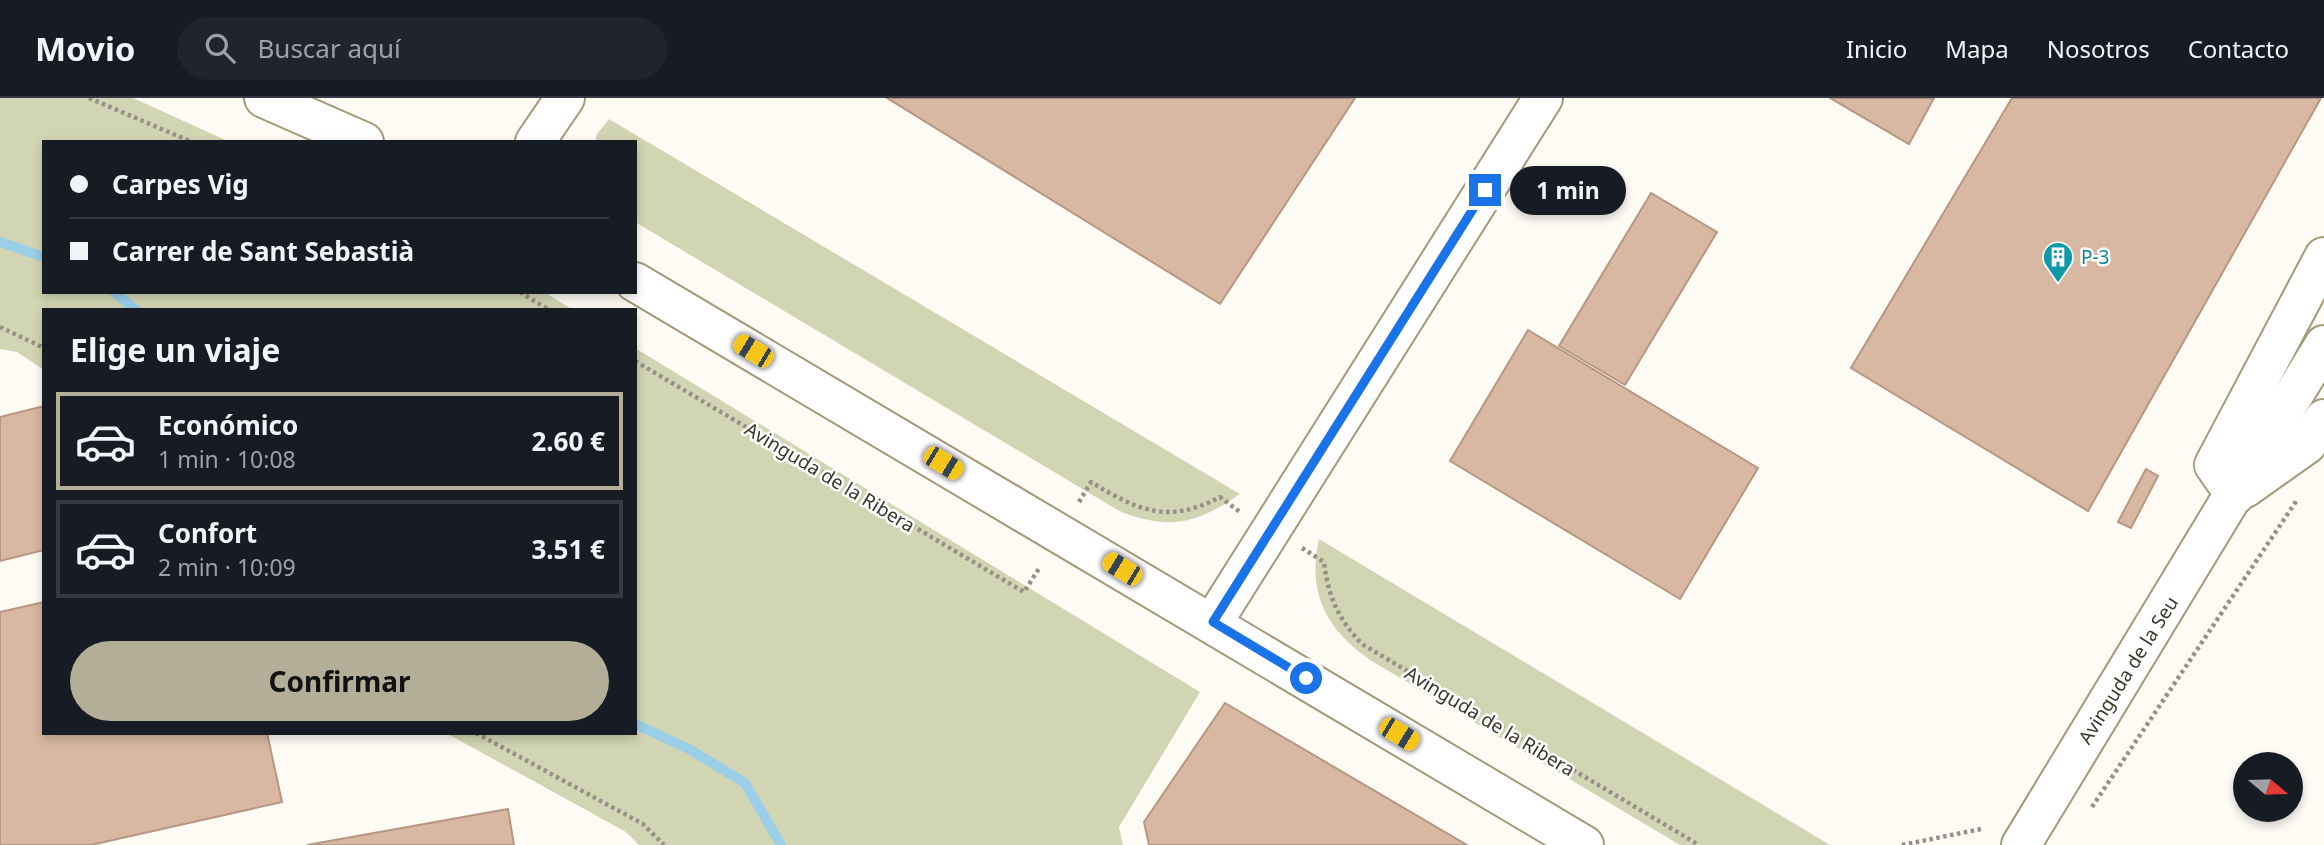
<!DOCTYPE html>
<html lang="es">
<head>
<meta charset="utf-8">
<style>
  :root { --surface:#171b24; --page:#20242c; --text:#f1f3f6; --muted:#9ea1a6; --line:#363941; --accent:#b2ae98 }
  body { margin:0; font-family:"Noto Sans",sans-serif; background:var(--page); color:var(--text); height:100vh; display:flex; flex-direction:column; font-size:26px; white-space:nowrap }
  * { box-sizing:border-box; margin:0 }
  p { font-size:23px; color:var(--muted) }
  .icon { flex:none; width:38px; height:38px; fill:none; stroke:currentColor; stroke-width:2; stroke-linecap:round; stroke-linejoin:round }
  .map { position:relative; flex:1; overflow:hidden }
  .side { position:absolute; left:42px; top:210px; width:595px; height:427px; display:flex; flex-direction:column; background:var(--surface); border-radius:0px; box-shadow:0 4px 10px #0003 }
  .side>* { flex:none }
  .guide { position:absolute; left:42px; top:42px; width:595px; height:154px; border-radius:0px; box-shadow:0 4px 10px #0003; display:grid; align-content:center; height:154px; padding:0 28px; background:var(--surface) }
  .needle { width:46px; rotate:109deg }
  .fabs { position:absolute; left:2233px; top:654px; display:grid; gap:14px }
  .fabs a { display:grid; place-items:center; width:70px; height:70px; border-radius:50%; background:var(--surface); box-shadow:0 4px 10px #0003; font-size:35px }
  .end { position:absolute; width:32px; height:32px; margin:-16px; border:9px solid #1a73e8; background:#fff; box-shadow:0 0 0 4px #fff }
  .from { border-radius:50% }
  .bubble { position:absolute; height:49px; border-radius:24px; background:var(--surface); box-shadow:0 4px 10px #0003; font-size:23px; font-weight:700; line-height:49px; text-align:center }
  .car { position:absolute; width:21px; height:42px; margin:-21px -10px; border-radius:9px; box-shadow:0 0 5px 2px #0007; background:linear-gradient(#f5c518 24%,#345 0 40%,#f5c518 0 76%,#345 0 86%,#f5c518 0) }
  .guide b { display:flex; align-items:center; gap:24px; height:66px; font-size:26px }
  .guide b+b { border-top:2px solid var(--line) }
  .guide i { width:18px; height:18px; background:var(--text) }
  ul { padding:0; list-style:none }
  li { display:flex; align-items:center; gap:21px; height:98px; margin:0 14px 10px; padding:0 14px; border:4px solid var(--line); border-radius:0px }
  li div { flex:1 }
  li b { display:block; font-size:26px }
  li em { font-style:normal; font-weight:700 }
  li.on { border-color:var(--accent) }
  li>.icon { width:63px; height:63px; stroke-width:1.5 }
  h2 { padding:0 28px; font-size:32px; line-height:84px }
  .action { display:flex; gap:14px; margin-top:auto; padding:14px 28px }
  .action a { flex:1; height:80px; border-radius:42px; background:var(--accent); color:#111; font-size:28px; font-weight:700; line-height:80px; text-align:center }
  header { display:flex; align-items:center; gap:42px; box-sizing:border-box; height:98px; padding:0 35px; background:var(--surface); border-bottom:2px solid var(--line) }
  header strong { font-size:33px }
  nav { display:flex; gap:38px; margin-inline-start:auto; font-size:24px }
  .search { width:490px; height:63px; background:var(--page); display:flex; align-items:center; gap:18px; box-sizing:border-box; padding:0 24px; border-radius:38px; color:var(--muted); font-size:26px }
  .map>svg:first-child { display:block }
  .green { fill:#d2d5b3 }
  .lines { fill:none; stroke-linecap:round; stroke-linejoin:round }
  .stream { stroke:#9acfe7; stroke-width:10 }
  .building { fill:#d8b8a3; stroke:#b79783; stroke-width:2 }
  .minor-casing { stroke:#a49978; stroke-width:42 }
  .path { stroke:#959187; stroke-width:4.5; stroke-dasharray:3.5 3.5; stroke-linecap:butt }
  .minor { stroke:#fff; stroke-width:38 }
  .route { stroke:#1a73e8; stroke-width:9 }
  .labels { text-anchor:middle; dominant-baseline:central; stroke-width:5; stroke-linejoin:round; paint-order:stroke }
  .culture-label { font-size:19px; fill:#0d838f; stroke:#fff; text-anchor:start }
  .street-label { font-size:19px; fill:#3b3629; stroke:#fff }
</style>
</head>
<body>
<header>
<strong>Movio</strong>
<div class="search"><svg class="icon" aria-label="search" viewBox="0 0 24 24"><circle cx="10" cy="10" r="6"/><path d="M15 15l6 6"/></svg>Buscar aquí</div>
<nav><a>Inicio</a><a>Mapa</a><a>Nosotros</a><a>Contacto</a></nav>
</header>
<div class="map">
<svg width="2324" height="747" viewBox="0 0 2324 747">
  <rect width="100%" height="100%" fill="#fdfbf4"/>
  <g class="green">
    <path d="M0 0H133L230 44H44V194H544L573 212H44V272L17 254 0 251Z"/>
    <path d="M609 21 1240 396C1197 426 1170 432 1121 414L635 124V44H595L597 36Z"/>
    <path d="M635 250 1200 594 1119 729 1123 747H639L626 734 446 635H635Z"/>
    <path d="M1319 441 1830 747H1680L1370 562C1326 531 1307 496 1319 441Z"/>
  </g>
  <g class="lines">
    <g class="stream">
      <path d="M0 144 44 159"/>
      <path d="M114 194 136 212"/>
      <path d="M635 626 689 651 745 685 781 747"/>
    </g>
  </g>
  <g class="building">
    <path d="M887 0H1355L1220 206Z"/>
    <path d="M1830 0H1934L1909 46Z"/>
    <path d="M2012 0H2321L2088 413 1851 270Z"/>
    <path d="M1651 95 1717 134 1625 287 1559 248Z"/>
    <path d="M1528 232 1758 370 1680 501 1450 363Z"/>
    <path d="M44 308V452L0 463V319Z"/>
    <path d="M2146 371 2158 378 2131 430 2118 424Z"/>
    <path d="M44 504V635H267L282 704 91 747H0V514Z"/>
    <path d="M1225 605 1467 747H1149L1144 724Z"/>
    <path d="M508 711 514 747H307Z"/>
  </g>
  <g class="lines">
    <g class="minor-casing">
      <g id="minor">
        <path d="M264 0 364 44"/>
        <path d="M535 44 565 0"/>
        <path d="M635 184 1584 747"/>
        <path d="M2245 390 2307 346 2324 321"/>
        <path d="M2235 397 2214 367 2324 159"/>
        <path d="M1213 524 1543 0"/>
        <path d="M2021 747 2324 247"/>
      </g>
    </g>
    <g class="path">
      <path d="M89 0 192 44"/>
      <path d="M520 194 549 212"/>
      <path d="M0 229 44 250"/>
      <path d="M635 263 1024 494 1040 469"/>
      <path d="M1079 404 1091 384C1137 412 1168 427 1220 399L1240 414"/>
      <path d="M1302 450 1324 464C1328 498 1338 521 1362 546L1699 747"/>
      <path d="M476 635 643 726 664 747"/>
      <path d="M2092 709 2297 402"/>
      <path d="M1902 747 1981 731"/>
    </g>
    <use href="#minor" class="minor"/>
  </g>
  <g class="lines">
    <path class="route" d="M1306 580 1213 524 1485 92"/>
  </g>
  <defs>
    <g id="building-pin" transform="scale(1.575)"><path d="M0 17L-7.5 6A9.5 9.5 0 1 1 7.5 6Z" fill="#0f9aa8" stroke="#fff"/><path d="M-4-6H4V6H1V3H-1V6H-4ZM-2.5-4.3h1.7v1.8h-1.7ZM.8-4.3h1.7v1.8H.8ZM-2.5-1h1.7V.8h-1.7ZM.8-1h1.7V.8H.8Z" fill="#fff"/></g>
  </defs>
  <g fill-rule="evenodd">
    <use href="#building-pin" x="2058" y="159"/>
  </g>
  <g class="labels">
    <g class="culture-label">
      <text x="2081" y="159">P-3</text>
    </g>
    <g class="street-label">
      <text transform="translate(830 379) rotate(31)">Avinguda de la Ribera</text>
      <text transform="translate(2128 572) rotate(-58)">Avinguda de la Seu</text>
      <text transform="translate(1490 623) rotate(31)">Avinguda de la Ribera</text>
    </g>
  </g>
</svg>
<div class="fabs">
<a><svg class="needle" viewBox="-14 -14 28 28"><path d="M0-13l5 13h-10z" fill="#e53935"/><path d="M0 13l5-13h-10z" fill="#9ea1a6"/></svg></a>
</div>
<i class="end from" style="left:1306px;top:580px"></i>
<i class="end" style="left:1485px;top:92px"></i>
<div class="bubble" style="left:1510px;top:68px;width:116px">1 min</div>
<i class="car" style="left:753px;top:253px;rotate:301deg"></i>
<i class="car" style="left:943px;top:365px;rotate:121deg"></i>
<i class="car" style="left:1122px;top:471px;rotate:301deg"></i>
<i class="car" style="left:1399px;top:636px;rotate:121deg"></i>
<div class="guide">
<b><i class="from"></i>Carpes Vig</b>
<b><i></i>Carrer de Sant Sebastià</b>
</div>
<section class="side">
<h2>Elige un viaje</h2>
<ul>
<li class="on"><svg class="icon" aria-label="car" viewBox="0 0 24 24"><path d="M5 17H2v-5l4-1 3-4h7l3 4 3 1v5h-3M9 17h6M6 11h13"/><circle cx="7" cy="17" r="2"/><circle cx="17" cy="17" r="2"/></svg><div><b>Económico</b><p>1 min · 10:08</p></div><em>2.60 €</em></li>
<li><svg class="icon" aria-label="car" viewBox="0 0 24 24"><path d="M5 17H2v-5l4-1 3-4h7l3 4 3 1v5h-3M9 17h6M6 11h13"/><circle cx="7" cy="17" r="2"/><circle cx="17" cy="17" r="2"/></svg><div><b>Confort</b><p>2 min · 10:09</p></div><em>3.51 €</em></li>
</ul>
<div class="action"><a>Confirmar</a></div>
</section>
</div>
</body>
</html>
